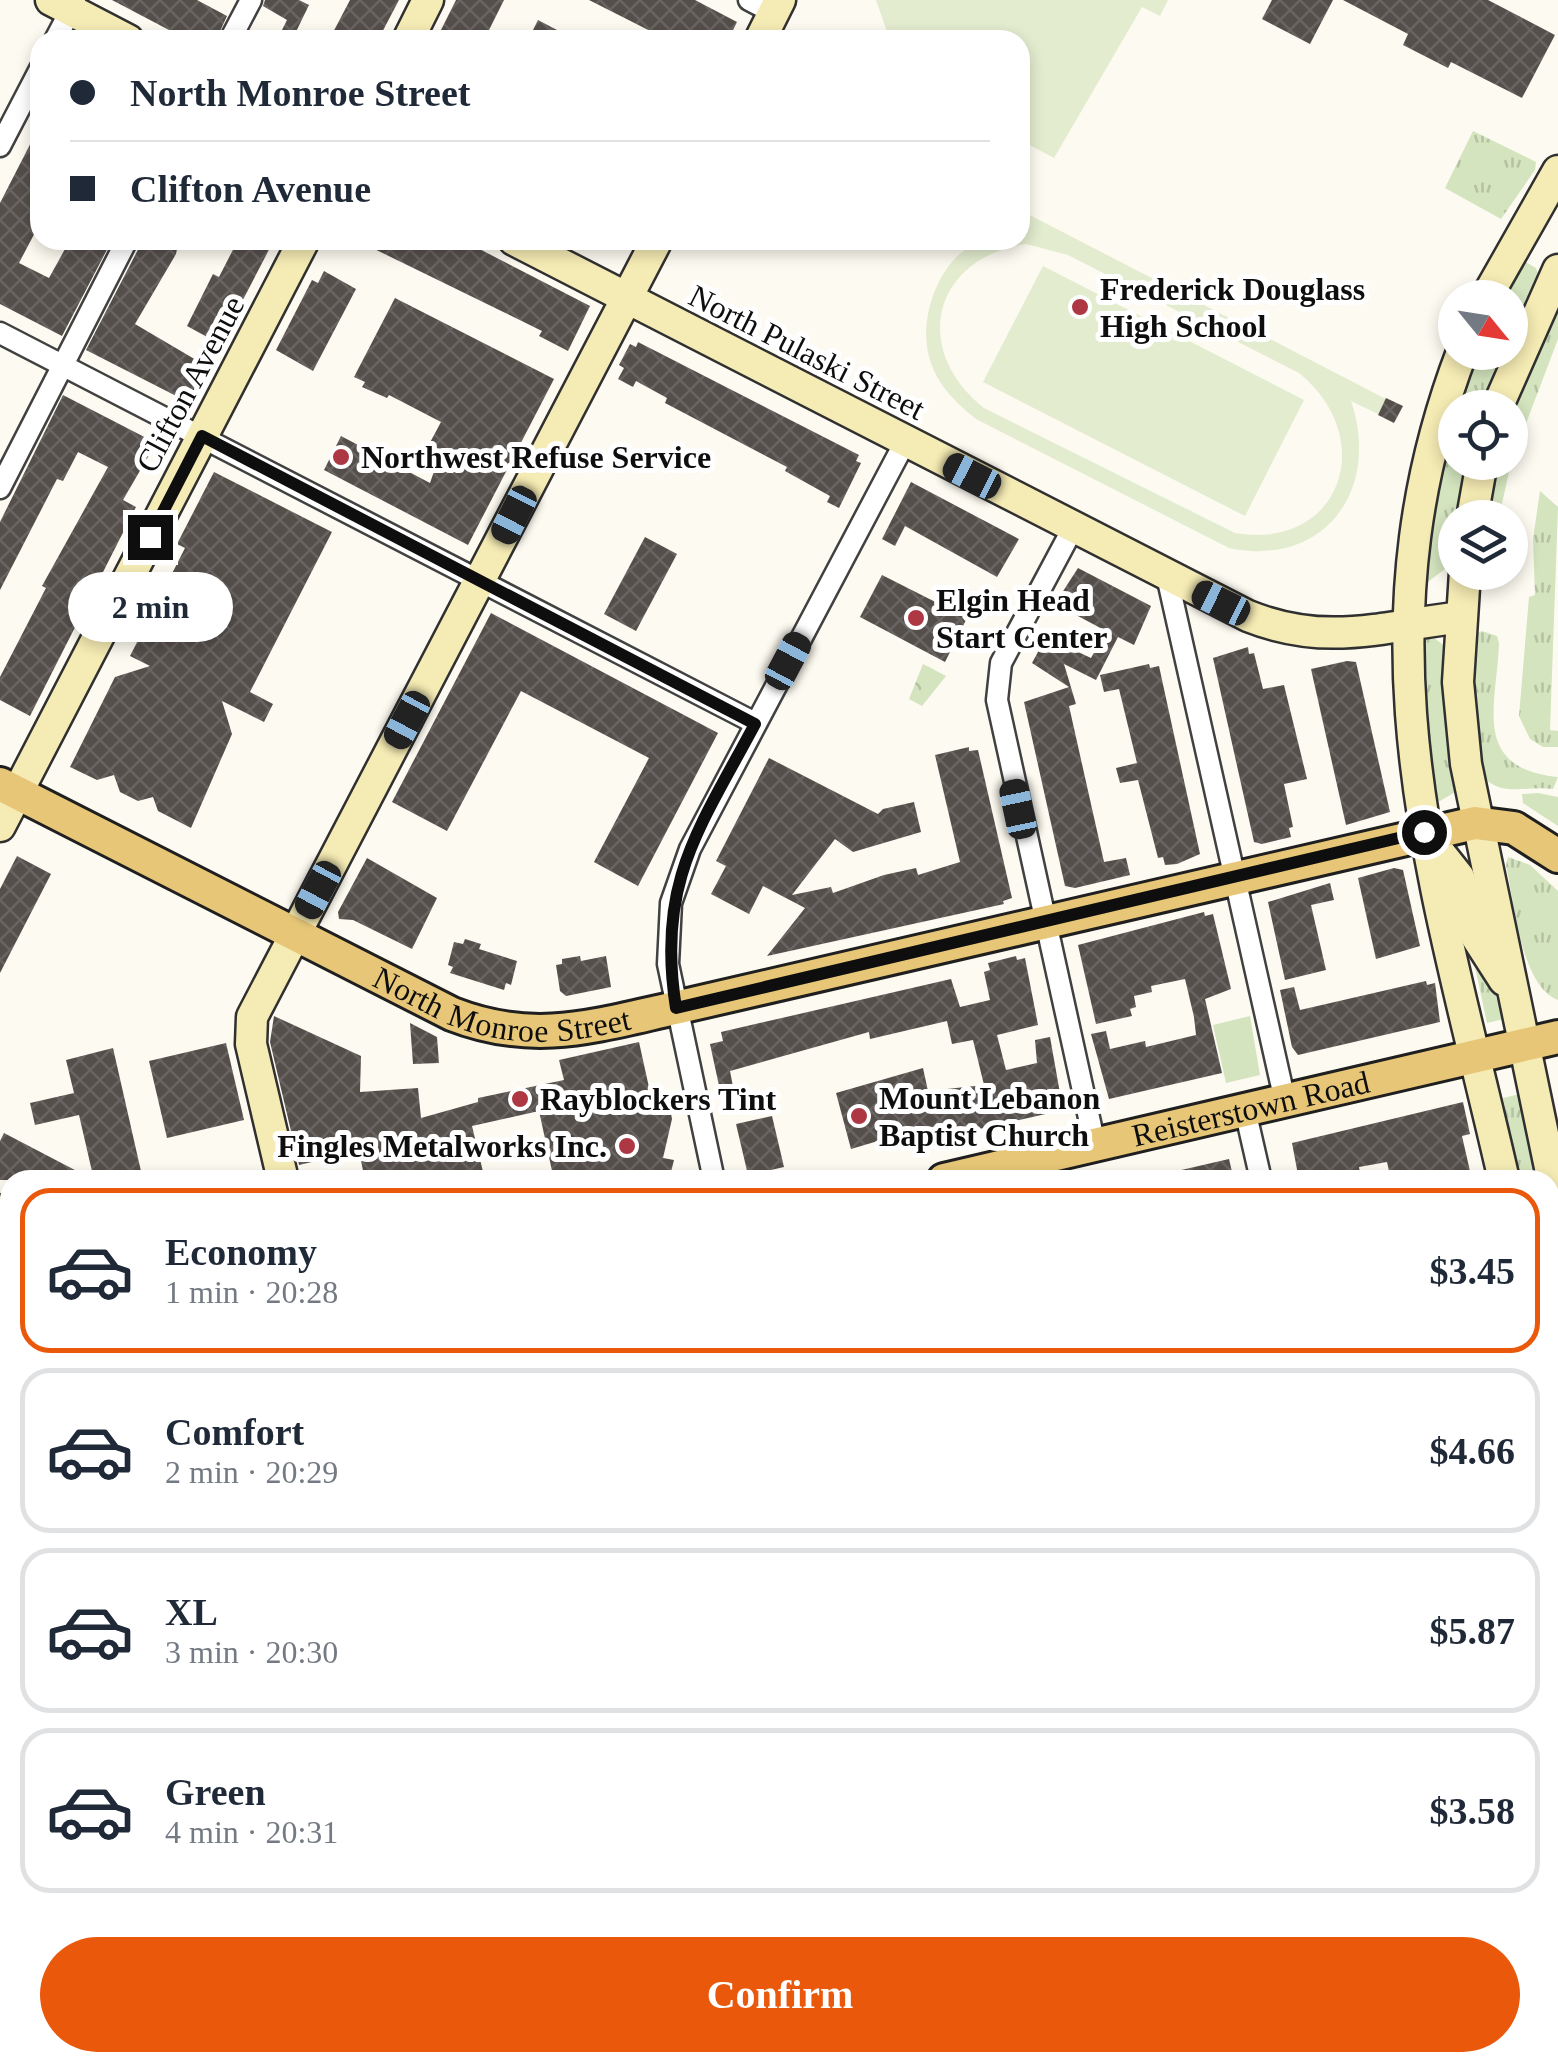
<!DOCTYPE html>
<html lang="en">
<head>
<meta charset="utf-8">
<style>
  :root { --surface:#fff; --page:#f2f2f3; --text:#1f2937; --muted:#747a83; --line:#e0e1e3; --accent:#ea580c }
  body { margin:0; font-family:Georgia,serif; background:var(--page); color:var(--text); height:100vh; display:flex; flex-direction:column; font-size:38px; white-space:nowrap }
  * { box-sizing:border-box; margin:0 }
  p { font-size:32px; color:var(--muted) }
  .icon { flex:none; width:55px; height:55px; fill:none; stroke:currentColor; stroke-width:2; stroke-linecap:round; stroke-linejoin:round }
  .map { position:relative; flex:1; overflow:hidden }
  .details { position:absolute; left:0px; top:1170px; width:1560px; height:902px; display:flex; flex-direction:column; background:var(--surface); border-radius:30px 30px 0 0; box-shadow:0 5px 15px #0003 }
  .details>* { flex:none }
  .hud { position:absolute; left:30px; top:30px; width:1000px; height:220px; border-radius:30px; box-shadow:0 5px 15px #0003; display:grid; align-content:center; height:220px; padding:0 40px; background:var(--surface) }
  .needle { width:65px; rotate:120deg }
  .tools { position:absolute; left:1438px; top:280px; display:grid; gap:20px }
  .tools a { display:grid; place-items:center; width:90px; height:90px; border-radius:50%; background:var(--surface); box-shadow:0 5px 15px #0003; font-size:50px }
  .end { position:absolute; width:45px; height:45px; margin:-22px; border:12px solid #0e0e0e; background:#fff; box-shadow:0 0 0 5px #fff }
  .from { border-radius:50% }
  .bubble { position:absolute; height:70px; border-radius:35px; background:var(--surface); box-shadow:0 5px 15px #0003; font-size:32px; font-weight:700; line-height:70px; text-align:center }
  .car { position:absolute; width:30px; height:60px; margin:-30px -15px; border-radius:12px; box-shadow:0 0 8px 2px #0007; background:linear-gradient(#222 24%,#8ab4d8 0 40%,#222 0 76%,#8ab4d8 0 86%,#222 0) }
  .hud b { display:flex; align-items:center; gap:35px; height:95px; font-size:38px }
  .hud b+b { border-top:2px solid var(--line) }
  .hud i { width:25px; height:25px; background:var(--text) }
  ul { padding:18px 0 0; list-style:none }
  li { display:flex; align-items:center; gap:30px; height:165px; margin:0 20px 15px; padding:0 20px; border:5px solid var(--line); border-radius:30px }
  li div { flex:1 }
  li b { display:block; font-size:38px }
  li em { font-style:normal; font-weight:700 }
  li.on { border-color:var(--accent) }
  li>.icon { width:90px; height:90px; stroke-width:1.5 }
  .button { display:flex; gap:20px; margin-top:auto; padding:20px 40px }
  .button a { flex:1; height:115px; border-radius:60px; background:var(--accent); color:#fff; font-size:40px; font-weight:700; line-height:115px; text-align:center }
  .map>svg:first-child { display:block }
  .grass { fill:url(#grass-tufts) }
  .park { fill:url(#park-crowns) }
  .garden { fill:#d3e4be }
  .pitch { fill:#e3eccf; fill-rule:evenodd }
  .building { fill:url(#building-cross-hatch) }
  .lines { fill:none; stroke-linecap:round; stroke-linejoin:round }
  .street-casing { stroke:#414141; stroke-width:25 }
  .secondary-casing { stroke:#303030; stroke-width:35 }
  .primary-casing { stroke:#1f1f1f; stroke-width:38 }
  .street { stroke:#fff; stroke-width:20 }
  .secondary { stroke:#f5ebb4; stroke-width:30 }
  .primary { stroke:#e7c777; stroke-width:32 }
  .route { stroke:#0e0e0e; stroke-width:12 }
  .poi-dot { fill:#ad3742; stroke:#fff; stroke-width:4 }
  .labels { text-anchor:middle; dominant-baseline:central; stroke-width:10; stroke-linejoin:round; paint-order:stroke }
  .poi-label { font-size:32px; font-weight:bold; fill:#0e0e0e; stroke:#fff; text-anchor:start }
  .street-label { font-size:32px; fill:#0e0e0e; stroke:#fff }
</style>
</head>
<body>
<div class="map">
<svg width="1558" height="2072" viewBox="0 0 1558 2072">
  <defs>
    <pattern id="grass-tufts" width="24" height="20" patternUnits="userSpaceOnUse" patternTransform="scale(2.5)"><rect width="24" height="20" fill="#d3e4be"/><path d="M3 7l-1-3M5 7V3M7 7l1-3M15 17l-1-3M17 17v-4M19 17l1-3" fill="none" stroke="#b4c2a2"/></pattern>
    <pattern id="park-crowns" width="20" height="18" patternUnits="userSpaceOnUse" patternTransform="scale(2.5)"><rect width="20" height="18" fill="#d3e4be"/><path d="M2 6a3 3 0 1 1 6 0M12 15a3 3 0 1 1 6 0" fill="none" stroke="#b4c2a2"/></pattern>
    <pattern id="building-cross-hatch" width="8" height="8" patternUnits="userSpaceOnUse" patternTransform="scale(2.5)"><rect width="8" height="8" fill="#554f4c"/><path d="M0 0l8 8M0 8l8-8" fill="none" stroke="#696461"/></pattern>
  </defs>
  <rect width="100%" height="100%" fill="#fdfaf1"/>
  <g class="grass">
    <path d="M1473 131 1536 162 1535 170 1501 219 1445 188Z"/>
    <path d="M1524 261 1536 268 1540 279 1510 350V298H1494Z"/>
    <path d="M1558 301V339L1511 463 1499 517 1486 518 1498 463 1510 462 1511 415Z"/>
    <path d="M1471 353H1509L1488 407 1455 408V462L1473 463 1461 517 1455 518 1453 563 1425 584 1417 582 1435 473Z"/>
    <path d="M1540 491 1558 507 1550 730 1558 731V747H1543L1530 739 1519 716 1529 597 1535 595 1533 539Z"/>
    <path d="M1482 631 1497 636 1499 643C1497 705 1470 768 1558 777L1553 789C1529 785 1500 798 1483 776 1476 747 1463 663 1478 639L1475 634Z"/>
    <path d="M1433 637 1447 648 1457 791 1440 801 1431 797 1420 642Z"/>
    <path d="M1538 793 1558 797V826L1523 803 1522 794Z"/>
    <path d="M1508 857 1530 865 1558 891V1000C1521 987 1514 901 1506 865Z"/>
    <path d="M1472 953 1491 982 1504 1019 1487 1023Z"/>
    <path d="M1520 1094 1538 1180H1519L1503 1098Z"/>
  </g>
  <g class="park">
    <path d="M923 664 946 676 922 706 909 699Z"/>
    <path d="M10 1743V2017L0 2019V1745Z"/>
    <path d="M1558 1951V2072H979L1000 2062H1550V1952Z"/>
    <path d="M392 2063V2062L829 2063 819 2072H396Z"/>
  </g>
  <path class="garden" d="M1250 1016 1260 1075 1226 1083 1213 1025Z"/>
  <g class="pitch">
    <path d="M876 0H1168L1160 16 1142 7 1054 158 1020 140V40H890Z"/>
    <path d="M1020 210 1386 399 1378 414 1351 401C1381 489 1325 568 1229 548L976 419C954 401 934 382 928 352 919 312 944 246 989 240 999 239 1010 240 1020 240ZM1026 244 1068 255 1299 373C1380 439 1340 551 1235 533L984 408C910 349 933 258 1026 244Z"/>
    <path d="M1043 266 1304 400 1245 516 983 382Z"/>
  </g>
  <g class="building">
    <path d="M112 0H197L227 16 216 40H188Z"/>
    <path d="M265 0H299L309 5 292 40H277L287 20 263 6Z"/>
    <path d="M350 0H399L378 40H329Z"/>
    <path d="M456 0H504L484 40H436Z"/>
    <path d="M589 0H695L737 22 728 40H668Z"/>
    <path d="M1272 0H1333L1310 44 1262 19Z"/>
    <path d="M1343 0H1488L1555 35 1522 98 1451 62 1448 68 1403 45 1408 34Z"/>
    <path d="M538 20 576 40H528Z"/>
    <path d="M40 125V223L19 263 49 278 70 240H112L62 336 0 304V203Z"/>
    <path d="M143 240H179L176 254 135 324 208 367 190 403 86 350Z"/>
    <path d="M238 240H274L220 344 187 326 213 274 219 277Z"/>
    <path d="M356 240H462L590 306 568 351 539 336 542 331Z"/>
    <path d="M324 271 356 289 313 371 276 350 312 280 318 283Z"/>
    <path d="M395 298 554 379 468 545 324 470 341 436 430 483 439 457 426 450 441 422 389 395 387 398 362 387 365 382 354 377Z"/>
    <path d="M638 342 859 455 856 461 861 463 839 508 827 502 830 496 785 471 787 467 665 403 667 398 636 381 633 387 618 379 624 368 619 365 630 344 636 347Z"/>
    <path d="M63 395 156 443 123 500 136 507 30 716 0 700V677L46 588 42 586 108 467 78 452 63 481 57 479 0 590V522Z"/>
    <path d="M1386 398 1403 406 1394 423 1378 415Z"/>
    <path d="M214 472 332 532 250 692 273 704 264 722 222 701 232 734 191 828 158 811 153 797 138 801 120 792 114 775 97 780 70 767 115 677 150 666 130 656 185 548 177 544Z"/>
    <path d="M911 482 1019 539 997 577 905 526 895 546 882 539Z"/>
    <path d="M645 537 677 554 636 631 604 614Z"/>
    <path d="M1078 568 1151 606 1134 645 1118 637 1096 680 1064 664 1076 704 1069 706 1104 862 1126 858 1130 875 1075 888 1065 886 1024 702 1069 687 1032 663 1046 637 1091 658 1106 631 1063 608 1066 603 1058 599Z"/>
    <path d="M882 575 967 618 945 662 860 617Z"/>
    <path d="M491 613 718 733 638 886 594 862 649 758 521 691 447 831 392 802Z"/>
    <path d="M1248 647 1249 654 1254 653 1263 689 1284 685 1307 779 1284 784 1293 827 1289 828 1291 837 1262 844 1254 842 1213 658Z"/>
    <path d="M1347 661 1356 662 1390 812 1346 825 1311 669Z"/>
    <path d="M1149 664 1150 668 1159 666 1200 854 1177 864 1165 865 1163 857 1158 858 1138 780 1120 783 1116 768 1137 763 1119 689 1104 692 1100 675Z"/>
    <path d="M969 747V751L978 750 1012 898 1003 901 1004 904 767 956 805 908 763 886 749 914 711 894 726 866 716 861 769 758 878 814 883 809 914 802 921 832 853 852 835 839 792 895 831 887 833 893 884 875 916 868 918 875 960 862 935 755Z"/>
    <path d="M17 856 51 874 0 973V889Z"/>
    <path d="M367 858 437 898 412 949 353 920 339 919 338 912Z"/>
    <path d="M1394 868 1403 870 1420 946 1376 959 1358 878Z"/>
    <path d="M1330 883 1334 900 1311 905 1326 970 1285 980 1268 902Z"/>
    <path d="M1204 912 1205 916 1213 914 1231 989 1205 999 1222 1073 1109 1099 1091 1034 1106 1031 1110 1049 1145 1041 1146 1047 1196 1035 1194 1017 1185 979 1151 986 1152 992 1134 996 1136 1007 1130 1009 1132 1016 1096 1024 1078 945Z"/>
    <path d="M465 939 481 944 479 949 517 961 511 985 506 983 504 990 450 973 453 967 448 965 454 942 463 944Z"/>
    <path d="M580 956 581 961 606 956 611 987 566 996 560 991 556 965 562 964V959Z"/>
    <path d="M1016 956 1017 960 1025 958 1038 1025 997 1035 1006 1070 1037 1063 1035 1040 1050 1037 1063 1110 895 1148 888 1138 851 1149 836 1093 923 1068 928 1091 984 1085 973 1040 952 1044 947 1021 870 1039 869 1032 730 1071 734 1092 721 1095 710 1044 723 1041 721 1032 951 979 960 1007 990 1000 984 972 990 970 988 963Z"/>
    <path d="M1426 981 1427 985 1435 983 1440 1022 1298 1055 1292 1047 1280 990 1294 987 1300 1010Z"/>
    <path d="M274 1016 361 1056 360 1092 418 1088 421 1118 478 1102V1098L564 1080 559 1060 639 1042 652 1101 668 1097 672 1119 663 1158 674 1160 669 1180H554L539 1111 472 1126 485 1180H365L359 1151 299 1165 270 1042Z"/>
    <path d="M410 1023 437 1037 439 1063 413 1064Z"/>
    <path d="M226 1043 244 1120 167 1138 149 1061Z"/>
    <path d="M113 1048 143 1180H0V1141L4 1133 94 1180 79 1115 35 1125 30 1103 74 1093 66 1060Z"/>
    <path d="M1463 1102 1470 1134 1462 1136 1472 1180H1401L1400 1173 1390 1176 1387 1162 1359 1167 1360 1173 1344 1176 1345 1180H1299L1292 1143Z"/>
    <path d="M772 1116 784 1167 748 1175 736 1124Z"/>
    <path d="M1229 1159 1234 1180H1164V1174Z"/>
  </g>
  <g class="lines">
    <g class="street-casing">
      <g id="street">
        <path d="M749 0 774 13"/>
        <path d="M55 40 75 2"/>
        <path d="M230 40 251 0"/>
        <path d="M0 146 40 69"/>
        <path d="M0 333 755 723"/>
        <path d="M0 488 127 240"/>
        <path d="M1073 528 1001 663 997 700 1095 1145"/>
        <path d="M1167 576 1285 1101"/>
        <path d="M1245 1110 1261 1180"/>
        <path d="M714 1180 668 964 671 903 690 849 905 442"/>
        <path d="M1550 1303 1558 1301"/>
        <path d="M0 1721 10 1719"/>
        <path d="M1550 2027 1558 2026"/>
        <path d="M0 2046 10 2043"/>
        <path d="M1226 2072 1379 2062"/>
      </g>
    </g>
    <g class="secondary-casing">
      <g id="secondary">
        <path d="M51 0 128 40"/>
        <path d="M408 40 428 0"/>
        <path d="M760 40 780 0"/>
        <path d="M514 240 1248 616C1326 647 1382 627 1461 617"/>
        <path d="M1486 298 1558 171"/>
        <path d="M1462 352C1350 645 1438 891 1504 1180"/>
        <path d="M1497 408 1558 270"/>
        <path d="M1472 518 1482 462"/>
        <path d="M1465 572 1458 682 1466 764 1558 1206"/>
        <path d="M0 826 304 240"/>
        <path d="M1428 838 1459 877 1477 938 1504 980"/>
        <path d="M283 1180 251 1044 252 1017 657 240"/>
        <path d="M1550 1385 1558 1420"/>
        <path d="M1550 1852 1558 1851"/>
        <path d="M1550 1931 1558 1930"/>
        <path d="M373 2062 377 2072"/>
        <path d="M845 2072 855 2062"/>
        <path d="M930 2072 946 2062"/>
      </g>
    </g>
    <g class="primary-casing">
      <g id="primary">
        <path id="s1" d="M0 784 452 1014C534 1046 594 1026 675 1008L1475 823 1514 828 1558 856"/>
        <path id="s2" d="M944 1180 1558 1037"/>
        <path d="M0 1212 10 1217"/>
        <path d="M0 1243 10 1248"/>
        <path d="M0 1409 10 1407"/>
      </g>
    </g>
    <use href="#street" class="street"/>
    <use href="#secondary" class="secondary"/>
    <use href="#primary" class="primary"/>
  </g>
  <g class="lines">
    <path class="route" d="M150 537 202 436 755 724C699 829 656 883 676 1008L1424 832"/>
  </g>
  <g class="poi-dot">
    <circle cx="1080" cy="307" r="10"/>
    <circle cx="341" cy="457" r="10"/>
    <circle cx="916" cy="618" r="10"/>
    <circle cx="520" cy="1099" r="10"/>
    <circle cx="859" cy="1116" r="10"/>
    <circle cx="627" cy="1146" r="10"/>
  </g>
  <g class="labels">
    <g class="poi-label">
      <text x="1100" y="289">Frederick Douglass<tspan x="1100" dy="37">High School</tspan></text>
      <text x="361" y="457">Northwest Refuse Service</text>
      <text x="936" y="600">Elgin Head<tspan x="936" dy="37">Start Center</tspan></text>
      <text x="879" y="1098">Mount Lebanon<tspan x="879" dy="37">Baptist Church</tspan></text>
      <text x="540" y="1099">Rayblockers Tint</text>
      <text x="607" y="1146" text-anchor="end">Fingles Metalworks Inc.</text>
    </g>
    <g class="street-label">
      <text transform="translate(807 352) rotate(27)">North Pulaski Street</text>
      <text transform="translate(190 384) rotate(-62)">Clifton Avenue</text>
      <text stroke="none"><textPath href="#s1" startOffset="555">North Monroe Street</textPath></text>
      <text stroke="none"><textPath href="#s2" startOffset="315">Reisterstown Road</textPath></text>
    </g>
  </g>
</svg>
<div class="tools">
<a><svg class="needle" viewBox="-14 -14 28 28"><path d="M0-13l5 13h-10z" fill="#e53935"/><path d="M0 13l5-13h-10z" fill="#747a83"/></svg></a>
<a><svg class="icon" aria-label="locate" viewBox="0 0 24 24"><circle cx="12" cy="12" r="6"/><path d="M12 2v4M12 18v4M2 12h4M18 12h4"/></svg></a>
<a><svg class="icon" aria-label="layers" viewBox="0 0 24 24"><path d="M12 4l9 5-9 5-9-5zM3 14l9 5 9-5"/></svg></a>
</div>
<i class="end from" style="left:1424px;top:832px"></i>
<i class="end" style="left:150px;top:537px"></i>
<div class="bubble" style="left:68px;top:572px;width:165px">2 min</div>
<i class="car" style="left:972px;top:476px;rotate:297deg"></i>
<i class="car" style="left:514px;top:515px;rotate:207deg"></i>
<i class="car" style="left:1221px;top:603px;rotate:296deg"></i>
<i class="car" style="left:788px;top:661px;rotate:28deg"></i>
<i class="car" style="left:407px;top:720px;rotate:208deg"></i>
<i class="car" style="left:1018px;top:809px;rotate:348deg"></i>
<i class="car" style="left:318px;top:890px;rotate:208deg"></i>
<div class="hud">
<b><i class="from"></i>North Monroe Street</b>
<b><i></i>Clifton Avenue</b>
</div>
<section class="details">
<ul>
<li class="on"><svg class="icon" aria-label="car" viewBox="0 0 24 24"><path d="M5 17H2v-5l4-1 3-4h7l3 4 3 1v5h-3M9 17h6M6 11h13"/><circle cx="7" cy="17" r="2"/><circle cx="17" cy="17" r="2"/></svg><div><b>Economy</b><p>1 min · 20:28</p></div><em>$3.45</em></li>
<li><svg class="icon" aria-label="car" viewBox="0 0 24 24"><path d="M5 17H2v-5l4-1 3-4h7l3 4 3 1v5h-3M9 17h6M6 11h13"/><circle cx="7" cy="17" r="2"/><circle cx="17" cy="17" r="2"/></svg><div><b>Comfort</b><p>2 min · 20:29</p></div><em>$4.66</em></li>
<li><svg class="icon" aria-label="car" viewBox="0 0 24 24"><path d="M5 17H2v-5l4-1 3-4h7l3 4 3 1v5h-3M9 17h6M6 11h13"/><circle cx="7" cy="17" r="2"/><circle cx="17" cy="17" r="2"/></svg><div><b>XL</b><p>3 min · 20:30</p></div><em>$5.87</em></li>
<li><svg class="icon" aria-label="car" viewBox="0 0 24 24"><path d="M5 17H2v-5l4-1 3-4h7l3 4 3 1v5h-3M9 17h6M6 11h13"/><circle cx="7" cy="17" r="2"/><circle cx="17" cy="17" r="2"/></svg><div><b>Green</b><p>4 min · 20:31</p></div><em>$3.58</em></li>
</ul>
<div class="button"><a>Confirm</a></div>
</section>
</div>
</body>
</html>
